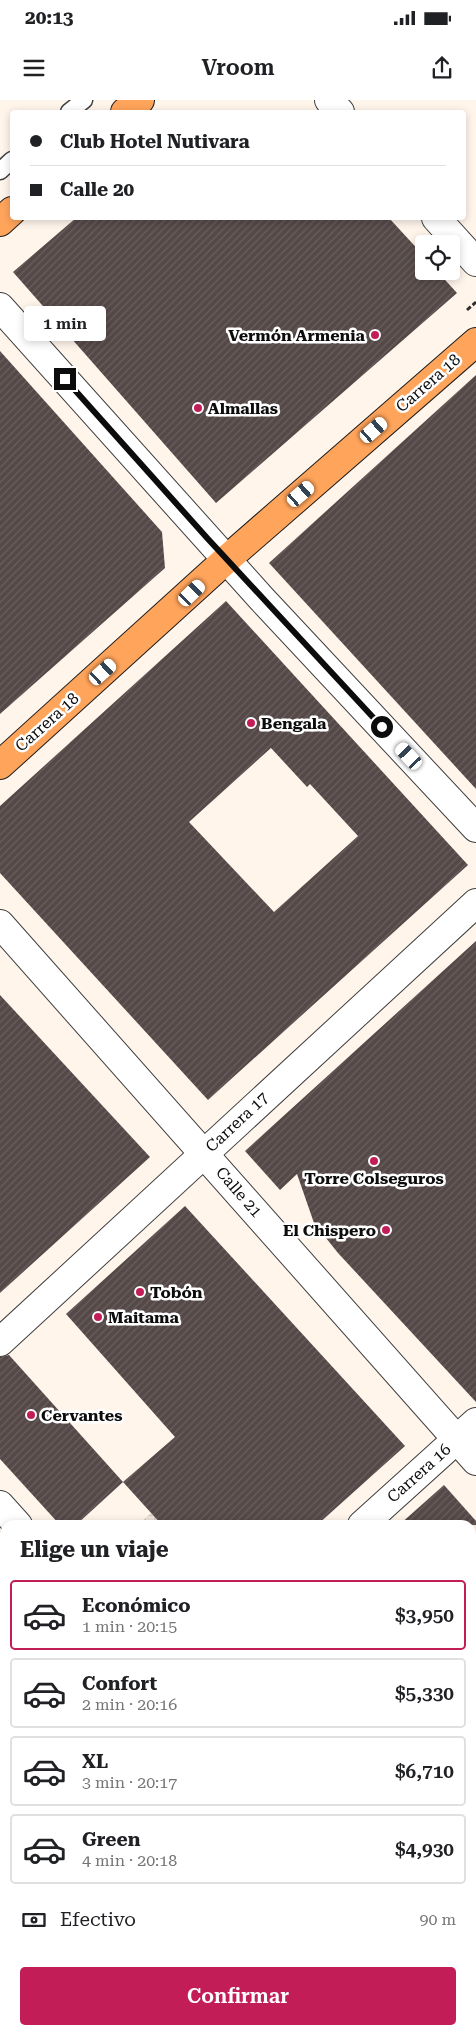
<!DOCTYPE html>
<html lang="es">
<head>
<meta charset="utf-8">
<style>
  :root { --surface:#fff; --page:#f2f2f2; --text:#202124; --muted:#757577; --line:#e0e0e0; --accent:#c31d58 }
  body { margin:0; font-family:"Roboto Serif",serif; background:var(--page); color:var(--text); height:100vh; display:flex; flex-direction:column; font-size:19px; white-space:nowrap }
  * { box-sizing:border-box; margin:0 }
  p { font-size:16px; color:var(--muted) }
  .icon { flex:none; width:28px; height:28px; fill:none; stroke:currentColor; stroke-width:2; stroke-linecap:round; stroke-linejoin:round }
  .map { position:relative; flex:1; overflow:hidden }
  .panel { position:absolute; left:0px; top:1420px; width:476px; height:515px; display:flex; flex-direction:column; background:var(--surface); border-radius:15px 15px 0 0; box-shadow:0 2px 8px #0003 }
  .panel>* { flex:none }
  .banner { position:absolute; left:10px; top:10px; width:456px; height:110px; border-radius:5px; box-shadow:0 2px 8px #0003; display:grid; align-content:center; height:110px; padding:0 20px; background:var(--surface) }
  .tools { position:absolute; left:415px; top:135px; display:grid; gap:10px }
  .tools a { display:grid; place-items:center; width:45px; height:45px; border-radius:5px; background:var(--surface); box-shadow:0 2px 8px #0003; font-size:25px }
  .end { position:absolute; width:22px; height:22px; margin:-11px; border:6px solid #0c0c0c; background:#fff; box-shadow:0 0 0 2px #fff }
  .from { border-radius:50% }
  .bubble { position:absolute; height:35px; border-radius:5px; background:var(--surface); box-shadow:0 2px 8px #0003; font-size:16px; font-weight:600; line-height:35px; text-align:center }
  .car { position:absolute; width:15px; height:30px; margin:-15px -8px; border-radius:6px; box-shadow:0 0 4px 1px #0007; background:linear-gradient(#fff 24%,#345 0 40%,#fff 0 76%,#345 0 86%,#fff 0) }
  .banner b { display:flex; align-items:center; gap:18px; height:48px; font-size:19px }
  .banner b+b { border-top:1px solid var(--line) }
  .banner i { width:12px; height:12px; background:var(--text) }
  ul { padding:0; list-style:none }
  li { display:flex; align-items:center; gap:15px; height:70px; margin:0 10px 8px; padding:0 10px; border:2px solid var(--line); border-radius:5px }
  li div { flex:1 }
  li b { display:block; font-size:19px }
  li em { font-style:normal; font-weight:600 }
  li.selected { border-color:var(--accent) }
  li>.icon { width:45px; height:45px; stroke-width:1.5 }
  h2 { padding:0 20px; font-size:22px; line-height:60px }
  .pay { display:flex; align-items:center; gap:12px; height:55px; padding:0 20px; font-size:19px }
  .pay p { margin-inline-start:auto }
  .action { display:flex; gap:10px; margin-top:auto; padding:10px 20px }
  .action a { flex:1; height:58px; border-radius:5px; background:var(--accent); color:#fff; font-size:20px; font-weight:600; line-height:58px; text-align:center }
  .status { display:flex; justify-content:space-between; align-items:center; height:35px; padding:0 25px; background:var(--surface); direction:ltr }
  .status svg { height:14px; fill:currentColor }
  header { display:flex; justify-content:space-between; align-items:center; height:65px; padding:0 20px; background:var(--surface); font-size:22px; font-weight:600 }
  .map>svg:first-child { display:block }
  .plaza { fill:url(#plaza-grid) }
  .building { fill:url(#building-hatch); fill-rule:evenodd }
  .lines { fill:none; stroke-linecap:round; stroke-linejoin:round }
  .service-casing { stroke:#3f3f3f; stroke-width:19 }
  .minor-casing { stroke:#3f3f3f; stroke-width:30 }
  .tertiary-casing { stroke:#3f3f3f; stroke-width:30 }
  .primary-casing { stroke:#1d1d1d; stroke-width:30 }
  .path { stroke:#2e2e2e; stroke-width:3; stroke-dasharray:5 2.5; stroke-linecap:butt }
  .service { stroke:#fff; stroke-width:16 }
  .minor { stroke:#fff; stroke-width:28 }
  .tertiary { stroke:#fff; stroke-width:28 }
  .primary { stroke:#ffa45b; stroke-width:28 }
  .route { stroke:#0c0c0c; stroke-width:6 }
  .poi-dot { fill:#c31d58; stroke:#fff; stroke-width:2 }
  .labels { text-anchor:middle; dominant-baseline:central; stroke-width:5; stroke-linejoin:round; paint-order:stroke }
  .poi-label { font-size:16px; font-weight:bold; fill:#0c0c0c; stroke:#fff; text-anchor:start }
  .street-label { font-size:16px; fill:#0c0c0c; stroke:#fff }
</style>
</head>
<body>
<div class="status"><b>20:13</b><svg viewBox="0 0 49 12"><path d="M0 12V9h3v3zM5 12V6h3v6zM10 12V3h3v9zM15 12V0h3v12zM26 1h20v11H26zM47 4h2v5h-2z"/></svg></div>
<header><svg class="icon" aria-label="menu" viewBox="0 0 24 24"><path d="M4 6h16M4 12h16M4 18h16"/></svg>Vroom<svg class="icon" aria-label="share" viewBox="0 0 24 24"><path d="M12 15V3M7 8l5-5 5 5M5 13v7h14v-7"/></svg></header>
<div class="map">
<svg width="476" height="1935" viewBox="0 0 476 1935">
  <defs>
    <pattern id="plaza-grid" width="8" height="8" patternUnits="userSpaceOnUse" patternTransform="scale(1.25)"><rect width="8" height="8" fill="#efe3da"/><path d="M0 4h8M4 0v8" fill="none" stroke="#ccc2ba"/></pattern>
    <pattern id="building-hatch" width="6" height="6" patternUnits="userSpaceOnUse" patternTransform="scale(1.25)"><rect width="6" height="6" fill="#554948"/><path d="M-1 1l2-2M0 6l6-6M5 7l2-2" fill="none" stroke="#685f5e"/></pattern>
  </defs>
  <rect width="100%" height="100%" fill="#fff5eb"/>
  <path class="plaza" d="M151 1413 162 1425H138Z"/>
  <g class="building">
    <path d="M76 118H389L424 156V171H437L457 193 216 403 13 172Z"/>
    <path d="M0 251 162 432 165 468 0 614Z"/>
    <path d="M476 275V689L269 463Z"/>
    <path d="M226 501 468 765 208 1000 0 773V706ZM271 648 307 687 310 684 358 736 274 812 189 722Z"/>
    <path d="M476 841V1302L338 1153 314 1123 297 1074 280 1090 245 1051Z"/>
    <path d="M0 895 150 1057 0 1193Z"/>
    <path d="M185 1106 405 1346 317 1425H162L123 1382 175 1337 66 1214Z"/>
    <path d="M9 1255 123 1382 76 1425H60L0 1359V1257Z"/>
    <path d="M444 1385 476 1421V1425H399Z"/>
  </g>
  <g class="lines">
    <g class="service-casing">
      <g id="service">
        <path d="M69 12 84 0"/>
        <path d="M0 71 12 60"/>
      </g>
    </g>
    <g class="minor-casing">
      <g id="minor">
        <path d="M329 0 340 12"/>
        <path d="M436 118 476 162"/>
        <path d="M0 207 261 498 476 728"/>
        <path d="M0 1242 476 803"/>
        <path d="M0 1405 18 1425"/>
        <path d="M362 1425 476 1322"/>
        <path d="M0 1750 5 1746"/>
        <path d="M458 1930 463 1935"/>
      </g>
    </g>
    <g class="tertiary-casing">
      <g id="tertiary">
        <path d="M0 824 476 1361"/>
        <path d="M471 1856 476 1852"/>
        <path d="M384 1935 389 1930"/>
      </g>
    </g>
    <g class="primary-casing">
      <g id="primary">
        <path d="M125 12 140 0"/>
        <path d="M0 122 12 111"/>
        <path d="M0 665 227 459 476 242"/>
      </g>
    </g>
    <path class="path" d="M467 210 476 202"/>
    <use href="#service" class="service"/>
    <use href="#minor" class="minor"/>
    <use href="#tertiary" class="tertiary"/>
    <use href="#primary" class="primary"/>
  </g>
  <g class="lines">
    <path class="route" d="M65 279 208 439 382 627"/>
  </g>
  <g class="poi-dot">
    <circle cx="375" cy="235" r="5"/>
    <circle cx="198" cy="308" r="5"/>
    <circle cx="251" cy="623" r="5"/>
    <circle cx="374" cy="1061" r="5"/>
    <circle cx="386" cy="1130" r="5"/>
    <circle cx="140" cy="1192" r="5"/>
    <circle cx="98" cy="1217" r="5"/>
    <circle cx="31" cy="1315" r="5"/>
  </g>
  <g class="labels">
    <g class="poi-label">
      <text x="365" y="235" text-anchor="end">Vermón Armenia</text>
      <text x="208" y="308">Almallas</text>
      <text x="261" y="623">Bengala</text>
      <text x="374" y="1078" text-anchor="middle">Torre Colseguros</text>
      <text x="376" y="1130" text-anchor="end">El Chispero</text>
      <text x="150" y="1192">Tobón</text>
      <text x="108" y="1217">Maitama</text>
      <text x="41" y="1315">Cervantes</text>
    </g>
    <g class="street-label">
      <text transform="translate(428 283) rotate(-41)">Carrera 18</text>
      <text transform="translate(47 622) rotate(-42)">Carrera 18</text>
      <text transform="translate(237 1022) rotate(-43)">Carrera 17</text>
      <text transform="translate(239 1092) rotate(49)">Calle 21</text>
      <text transform="translate(419 1373) rotate(-42)">Carrera 16</text>
    </g>
  </g>
</svg>
<div class="tools">
<a><svg class="icon" aria-label="locate" viewBox="0 0 24 24"><circle cx="12" cy="12" r="6"/><path d="M12 2v4M12 18v4M2 12h4M18 12h4"/></svg></a>
</div>
<i class="end from" style="left:382px;top:627px"></i>
<i class="end" style="left:65px;top:279px"></i>
<div class="bubble" style="left:24px;top:206px;width:82px">1 min</div>
<i class="car" style="left:374px;top:330px;rotate:49deg"></i>
<i class="car" style="left:301px;top:394px;rotate:49deg"></i>
<i class="car" style="left:192px;top:493px;rotate:46deg"></i>
<i class="car" style="left:103px;top:572px;rotate:48deg"></i>
<i class="car" style="left:409px;top:656px;rotate:317deg"></i>
<div class="banner">
<b><i class="from"></i>Club Hotel Nutivara</b>
<b><i></i>Calle 20</b>
</div>
<section class="panel">
<h2>Elige un viaje</h2>
<ul>
<li class="selected"><svg class="icon" aria-label="car" viewBox="0 0 24 24"><path d="M5 17H2v-5l4-1 3-4h7l3 4 3 1v5h-3M9 17h6M6 11h13"/><circle cx="7" cy="17" r="2"/><circle cx="17" cy="17" r="2"/></svg><div><b>Económico</b><p>1 min · 20:15</p></div><em>$3,950</em></li>
<li><svg class="icon" aria-label="car" viewBox="0 0 24 24"><path d="M5 17H2v-5l4-1 3-4h7l3 4 3 1v5h-3M9 17h6M6 11h13"/><circle cx="7" cy="17" r="2"/><circle cx="17" cy="17" r="2"/></svg><div><b>Confort</b><p>2 min · 20:16</p></div><em>$5,330</em></li>
<li><svg class="icon" aria-label="car" viewBox="0 0 24 24"><path d="M5 17H2v-5l4-1 3-4h7l3 4 3 1v5h-3M9 17h6M6 11h13"/><circle cx="7" cy="17" r="2"/><circle cx="17" cy="17" r="2"/></svg><div><b>XL</b><p>3 min · 20:17</p></div><em>$6,710</em></li>
<li><svg class="icon" aria-label="car" viewBox="0 0 24 24"><path d="M5 17H2v-5l4-1 3-4h7l3 4 3 1v5h-3M9 17h6M6 11h13"/><circle cx="7" cy="17" r="2"/><circle cx="17" cy="17" r="2"/></svg><div><b>Green</b><p>4 min · 20:18</p></div><em>$4,930</em></li>
</ul>
<div class="pay"><svg class="icon" aria-label="cash" viewBox="0 0 24 24"><path d="M3 7h18v10H3z"/><circle cx="12" cy="12" r="2"/></svg>Efectivo<p>90 m</p></div>
<div class="action"><a>Confirmar</a></div>
</section>
</div>
</body>
</html>
